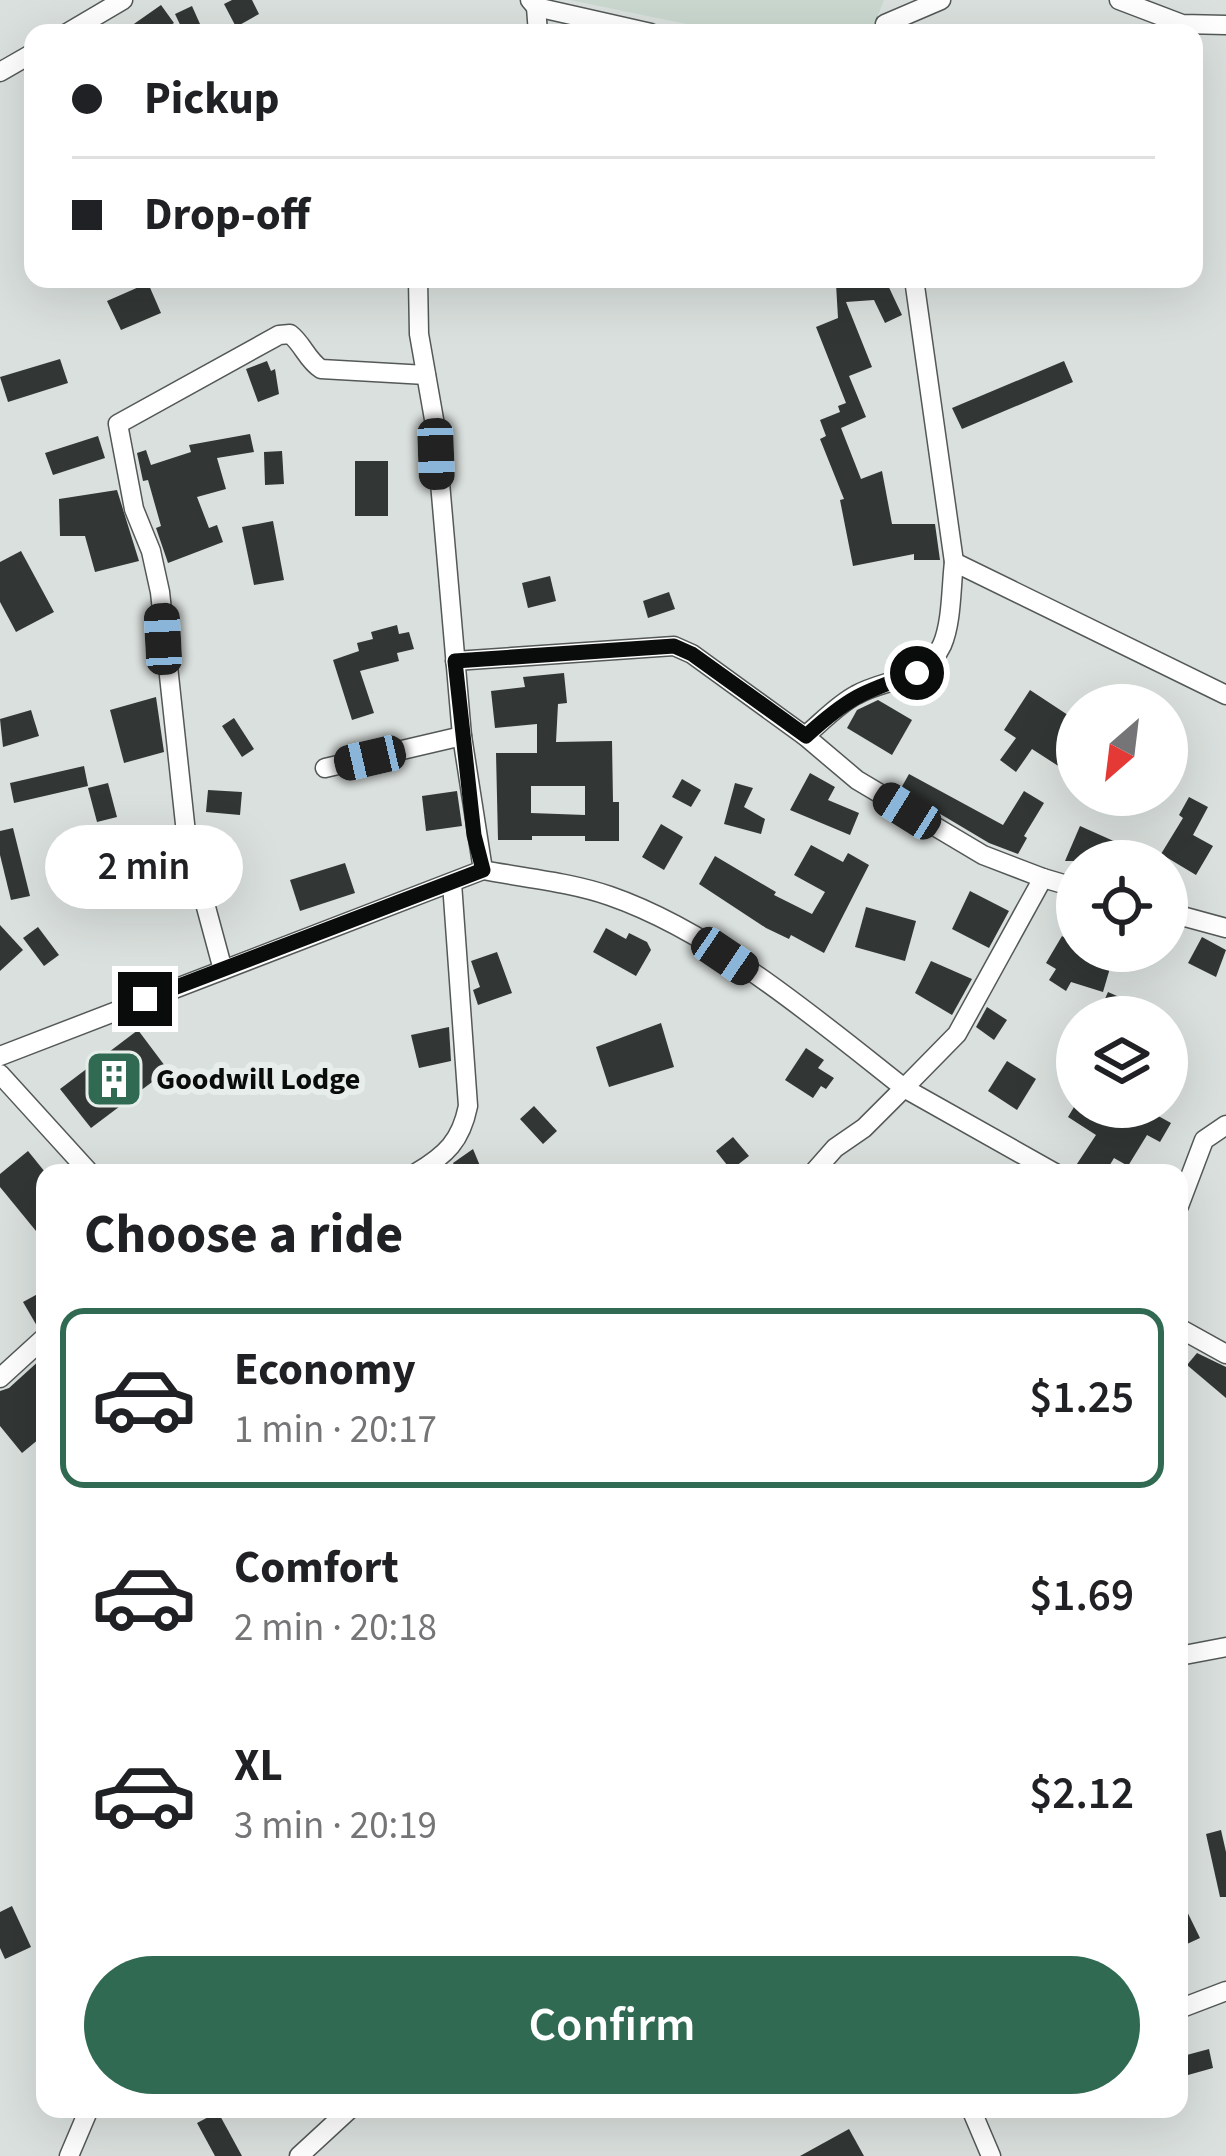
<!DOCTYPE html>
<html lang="en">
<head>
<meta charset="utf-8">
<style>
  :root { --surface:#fff; --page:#f2f2f2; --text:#202124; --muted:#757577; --line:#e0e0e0; --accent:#316a52 }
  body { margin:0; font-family:"Source Sans 3",sans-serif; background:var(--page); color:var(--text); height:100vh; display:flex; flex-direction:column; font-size:45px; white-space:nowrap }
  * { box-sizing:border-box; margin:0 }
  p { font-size:39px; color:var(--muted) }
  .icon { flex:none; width:66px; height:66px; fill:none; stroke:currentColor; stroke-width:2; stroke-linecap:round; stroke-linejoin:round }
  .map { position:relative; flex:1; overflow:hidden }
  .sheet { position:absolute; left:36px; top:1164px; width:1152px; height:954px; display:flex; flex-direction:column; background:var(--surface); border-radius:24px; box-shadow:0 12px 48px #0002 }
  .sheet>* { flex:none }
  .top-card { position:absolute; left:24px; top:24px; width:1179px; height:264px; border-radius:24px; box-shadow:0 12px 48px #0002; display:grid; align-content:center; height:264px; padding:0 48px; background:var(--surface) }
  .needle { width:78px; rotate:208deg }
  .controls { position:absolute; left:1056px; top:684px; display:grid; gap:24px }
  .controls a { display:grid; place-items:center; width:132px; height:132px; border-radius:50%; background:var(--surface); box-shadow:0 12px 48px #0002; font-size:60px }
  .end { position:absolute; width:54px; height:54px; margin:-27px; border:15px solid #0a0c0b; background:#fff; box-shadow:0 0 0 6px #fff }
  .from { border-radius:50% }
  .bubble { position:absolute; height:84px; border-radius:42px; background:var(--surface); box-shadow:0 12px 48px #0002; font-size:39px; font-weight:600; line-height:84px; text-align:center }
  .car { position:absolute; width:36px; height:72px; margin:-36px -18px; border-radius:15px; box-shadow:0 0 9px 3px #0007; background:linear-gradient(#222 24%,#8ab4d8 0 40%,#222 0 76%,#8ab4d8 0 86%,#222 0) }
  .top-card b { display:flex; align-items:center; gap:42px; height:114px; font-size:45px }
  .top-card b+b { border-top:3px solid var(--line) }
  .top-card i { width:30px; height:30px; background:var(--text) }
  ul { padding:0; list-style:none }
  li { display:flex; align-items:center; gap:36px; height:180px; margin:0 24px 18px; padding:0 24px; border:6px solid transparent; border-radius:24px }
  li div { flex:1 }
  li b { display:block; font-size:45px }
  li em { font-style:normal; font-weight:600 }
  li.selected { border-color:var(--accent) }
  li>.icon { width:108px; height:108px; stroke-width:1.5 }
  h2 { padding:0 48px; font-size:54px; line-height:144px }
  .cta { display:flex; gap:24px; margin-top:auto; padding:24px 48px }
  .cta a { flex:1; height:138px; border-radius:72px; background:var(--accent); color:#fff; font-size:48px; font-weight:600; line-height:138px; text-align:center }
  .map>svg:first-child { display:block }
  .built { fill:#cad8d0 }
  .building { fill:#323735; fill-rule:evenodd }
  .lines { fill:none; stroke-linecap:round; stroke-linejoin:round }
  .street-casing { stroke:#545957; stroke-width:21 }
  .street { stroke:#fff; stroke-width:18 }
  .route { stroke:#0a0c0b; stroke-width:15 }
  .labels { text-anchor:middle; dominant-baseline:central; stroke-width:12; stroke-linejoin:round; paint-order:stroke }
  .poi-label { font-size:30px; font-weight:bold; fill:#0a0c0b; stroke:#e7edea; text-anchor:start }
</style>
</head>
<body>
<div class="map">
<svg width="1226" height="2156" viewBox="0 0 1226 2156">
  <rect width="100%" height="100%" fill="#dae0dd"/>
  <path class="built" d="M570 0H884L871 33H730Z"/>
  <g class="building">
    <path d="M232 0H252L259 14 236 27 224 4Z"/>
    <path d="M161 5 174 23 158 33H121Z"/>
    <path d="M192 6 204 33H184L175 14Z"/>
    <path d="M864 279H885L902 315 885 323 874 300 846 302 872 367 849 376 866 417 841 428 861 479 882 471 892 524H935L940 560H914V554L853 566 840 500 844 499 820 439 826 436 820 420 840 412 838 406 846 403 816 327 838 318 836 284 867 285Z"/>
    <path d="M148 283 161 313 121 330 107 301Z"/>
    <path d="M60 359 68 383 8 402 0 377Z"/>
    <path d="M267 361 271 371 275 369 279 394 258 402 246 369Z"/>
    <path d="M1064 361 1073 382 962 429 952 408Z"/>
    <path d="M250 434 254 452 217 458 226 489 197 497 209 528 217 525 223 542 168 563 156 528 161 526 148 480 143 481 137 453 146 450 151 465 191 452 189 445Z"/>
    <path d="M98 436 105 458 53 475 45 453Z"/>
    <path d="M282 451 284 484 265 485 264 452Z"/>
    <rect x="355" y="461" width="33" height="55"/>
    <path d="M117 490 139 561 95 572 85 536H60L59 499Z"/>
    <path d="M273 521 284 580 254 585 242 527Z"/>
    <path d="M21 551 54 612 16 632 0 602V562Z"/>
    <path d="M550 576 556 601 528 608 522 583Z"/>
    <path d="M669 592 675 609 648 618 643 601Z"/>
    <path d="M397 625 399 634 409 632 414 649 397 653 399 661 360 671 374 713 352 720 333 660 359 651 357 643 373 639 371 632Z"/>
    <path d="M564 673 567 703 558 704 556 742 612 741 613 802H619V841H585V836H532V840H498L496 753H537V724L495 728 491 691 525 687 523 677ZM531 786H585V815L531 813Z"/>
    <path d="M1030 690 1077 721V747L1063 769 1032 749 1016 772 1000 760 1016 738 1004 730Z"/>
    <path d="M156 697 164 752 124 763 110 710Z"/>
    <path d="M878 700 912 720 892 755 847 728 857 710Z"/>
    <path d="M31 710 39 736 3 747 0 719Z"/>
    <path d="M234 718 254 749 242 757 222 726Z"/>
    <path d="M84 766 88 786 14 803 10 783Z"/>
    <path d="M810 773 835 787 828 800 859 813 850 835 790 810Z"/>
    <path d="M909 774 1003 825 1024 791 1044 803 1024 836 1027 838 1018 854 989 843 900 790Z"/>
    <path d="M682 779 701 790 691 807 672 797Z"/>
    <path d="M108 783 117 817 97 822 88 788Z"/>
    <path d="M735 783 753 788 744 807 765 819 761 834 724 824Z"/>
    <path d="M208 790 242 792 240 815 206 812Z"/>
    <path d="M457 791 462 826 426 831 422 796Z"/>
    <path d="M1189 797 1208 807 1193 835 1213 846 1196 875 1161 854 1183 818 1179 815Z"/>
    <path d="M661 824 683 837 664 870 642 857Z"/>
    <path d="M1080 826 1127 847 1121 861H1065Z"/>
    <path d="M13 828 30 896 11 900 0 855V831Z"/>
    <path d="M811 845 843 862 848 853 869 865 824 953 791 935 789 939 766 928 699 884 715 856 776 892 774 895 812 914 825 892 794 875Z"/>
    <path d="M142 856 147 881 112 887 107 862Z"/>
    <path d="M345 863 355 893 300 911 290 880Z"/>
    <path d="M970 891 1009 911 989 948 952 929Z"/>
    <path d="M866 907 916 921 905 961 855 947Z"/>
    <path d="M0 925 23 950 0 971Z"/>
    <path d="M38 927 59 955 44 966 23 938Z"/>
    <path d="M606 928 626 939 629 933 647 942 651 950 636 976 593 952Z"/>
    <path d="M1062 936 1077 945V951H1115L1103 992 1071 982 1066 991 1049 980 1056 969 1046 963Z"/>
    <path d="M1202 937 1226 950 1216 977 1188 963Z"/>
    <path d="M497 952 512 993 478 1005 473 990 480 987 471 961Z"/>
    <path d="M931 961 972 979 952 1015 915 993Z"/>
    <path d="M1108 992 1164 1017H1097Z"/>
    <path d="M987 1007 1007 1020 994 1040 976 1027Z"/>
    <path d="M661 1023 674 1067 609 1087 596 1047Z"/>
    <path d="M449 1027 451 1061 419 1068 411 1035Z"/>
    <path d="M138 1030 168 1070 91 1128 60 1089Z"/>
    <path d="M806 1048 824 1060 818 1068 834 1078 826 1089 821 1086 813 1098 785 1080Z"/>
    <path d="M1007 1061 1036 1079 1017 1110 988 1091Z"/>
    <path d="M1077 1102V1107H1084L1102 1119 1109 1107H1142L1171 1123 1160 1142 1147 1135 1128 1166 1114 1158 1105 1173H1071L1096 1135 1068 1117Z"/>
    <path d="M534 1106 557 1131 543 1144 520 1119Z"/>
    <path d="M733 1137 749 1156 731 1170 716 1151Z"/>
    <path d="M473 1149 483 1173H458L453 1163Z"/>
    <path d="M28 1151 45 1172V1224L36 1231 0 1187V1174Z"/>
    <path d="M45 1290V1324L37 1326 23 1302Z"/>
    <path d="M1197 1353 1226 1367V1398L1187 1365Z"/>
    <path d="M41 1359 45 1364V1434L22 1453 0 1426V1391L9 1388Z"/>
    <path d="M1221 1830 1226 1852V1897H1220L1206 1834Z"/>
    <path d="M1179 1895 1200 1938 1187 1944 1179 1927Z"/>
    <path d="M12 1906 31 1947 5 1959 0 1948V1912Z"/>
    <path d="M1209 2049 1213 2068 1188 2075 1183 2056Z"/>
    <path d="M218 2112 242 2156H215L197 2123Z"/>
    <path d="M849 2129 864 2156H800Z"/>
  </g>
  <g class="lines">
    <g class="street-casing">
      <g id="street">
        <path d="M530 0 536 7 651 33"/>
        <path d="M1119 0 1182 24 1226 25"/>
        <path d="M536 7 538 33"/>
        <path d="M885 24 941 0"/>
        <path d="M67 33 123 0"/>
        <path d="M0 72 33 53"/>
        <path d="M914 279 954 562"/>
        <path d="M455 661 674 646 692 654 805 736 857 780 983 855 1043 878 957 1034 904 1088 1055 1173"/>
        <path d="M805 736C822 722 837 705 856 695 886 678 925 682 942 645 952 622 951 587 954 562L1226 695"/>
        <path d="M325 768 462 736"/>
        <path d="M483 870C524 878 570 882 610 896 714 932 818 1020 904 1088L864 1128 835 1148 813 1173"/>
        <path d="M1043 878 1077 888"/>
        <path d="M1167 912 1226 928"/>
        <path d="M223 970 186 833 160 592 151 551 134 509 118 424 279 335 290 334C303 344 307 360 321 369L426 375"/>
        <path d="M0 1056 483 870 462 736 435 425 419 334 418 279"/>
        <path d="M0 1074 90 1173"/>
        <path d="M416 1173C446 1155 461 1141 468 1106L452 883"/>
        <path d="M1179 1206 1204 1140 1226 1125"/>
        <path d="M1179 1328 1226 1354"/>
        <path d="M0 1378 45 1337"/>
        <path d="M1179 1656 1226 1647"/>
        <path d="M1179 2009 1226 1991"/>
        <path d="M971 2109 991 2156"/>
        <path d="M69 2156 89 2109"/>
        <path d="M299 2156 350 2109"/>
      </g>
    </g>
    <use href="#street" class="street"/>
  </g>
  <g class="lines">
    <path class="route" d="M145 999 483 870 474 835 455 661 674 646 692 654 806 736C849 697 862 692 917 673"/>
  </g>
  <defs>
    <g id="building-square" transform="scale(3)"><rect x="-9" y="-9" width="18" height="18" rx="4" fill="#316a52" stroke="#e7edea"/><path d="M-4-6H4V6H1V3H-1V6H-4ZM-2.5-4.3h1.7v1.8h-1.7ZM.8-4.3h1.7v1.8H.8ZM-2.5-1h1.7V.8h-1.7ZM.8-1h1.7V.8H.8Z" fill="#fff"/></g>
  </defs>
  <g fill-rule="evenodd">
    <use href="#building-square" x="114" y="1079"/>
  </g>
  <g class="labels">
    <g class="poi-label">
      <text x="156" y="1079">Goodwill Lodge</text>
    </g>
  </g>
</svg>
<div class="controls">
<a><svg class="needle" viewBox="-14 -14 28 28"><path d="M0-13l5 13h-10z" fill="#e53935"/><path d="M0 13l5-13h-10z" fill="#757577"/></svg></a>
<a><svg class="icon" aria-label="locate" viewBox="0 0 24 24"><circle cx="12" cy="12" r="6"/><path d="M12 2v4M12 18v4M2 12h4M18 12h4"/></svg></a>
<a><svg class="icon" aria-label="layers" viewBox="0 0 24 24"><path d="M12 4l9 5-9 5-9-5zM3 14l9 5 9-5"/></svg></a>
</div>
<i class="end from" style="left:917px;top:673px"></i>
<i class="end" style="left:145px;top:999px"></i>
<div class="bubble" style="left:45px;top:825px;width:198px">2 min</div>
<i class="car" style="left:436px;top:454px;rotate:178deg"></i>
<i class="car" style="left:163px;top:639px;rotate:357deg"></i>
<i class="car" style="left:370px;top:758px;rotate:257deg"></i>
<i class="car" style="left:907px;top:811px;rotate:302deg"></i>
<i class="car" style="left:725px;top:956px;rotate:124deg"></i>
<div class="top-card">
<b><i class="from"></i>Pickup</b>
<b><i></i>Drop-off</b>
</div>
<section class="sheet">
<h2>Choose a ride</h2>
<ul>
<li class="selected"><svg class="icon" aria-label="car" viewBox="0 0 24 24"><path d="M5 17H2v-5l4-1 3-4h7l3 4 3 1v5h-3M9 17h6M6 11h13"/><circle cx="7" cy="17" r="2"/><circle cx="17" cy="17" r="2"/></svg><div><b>Economy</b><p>1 min · 20:17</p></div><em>$1.25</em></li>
<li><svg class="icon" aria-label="car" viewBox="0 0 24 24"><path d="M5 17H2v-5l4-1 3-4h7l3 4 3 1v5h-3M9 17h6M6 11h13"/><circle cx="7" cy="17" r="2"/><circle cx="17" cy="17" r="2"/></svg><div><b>Comfort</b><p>2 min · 20:18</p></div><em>$1.69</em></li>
<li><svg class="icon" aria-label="car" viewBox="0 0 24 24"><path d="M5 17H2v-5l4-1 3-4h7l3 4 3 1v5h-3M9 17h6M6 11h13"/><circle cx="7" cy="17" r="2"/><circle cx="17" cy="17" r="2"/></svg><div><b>XL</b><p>3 min · 20:19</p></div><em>$2.12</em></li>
</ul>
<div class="cta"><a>Confirm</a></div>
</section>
</div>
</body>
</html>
